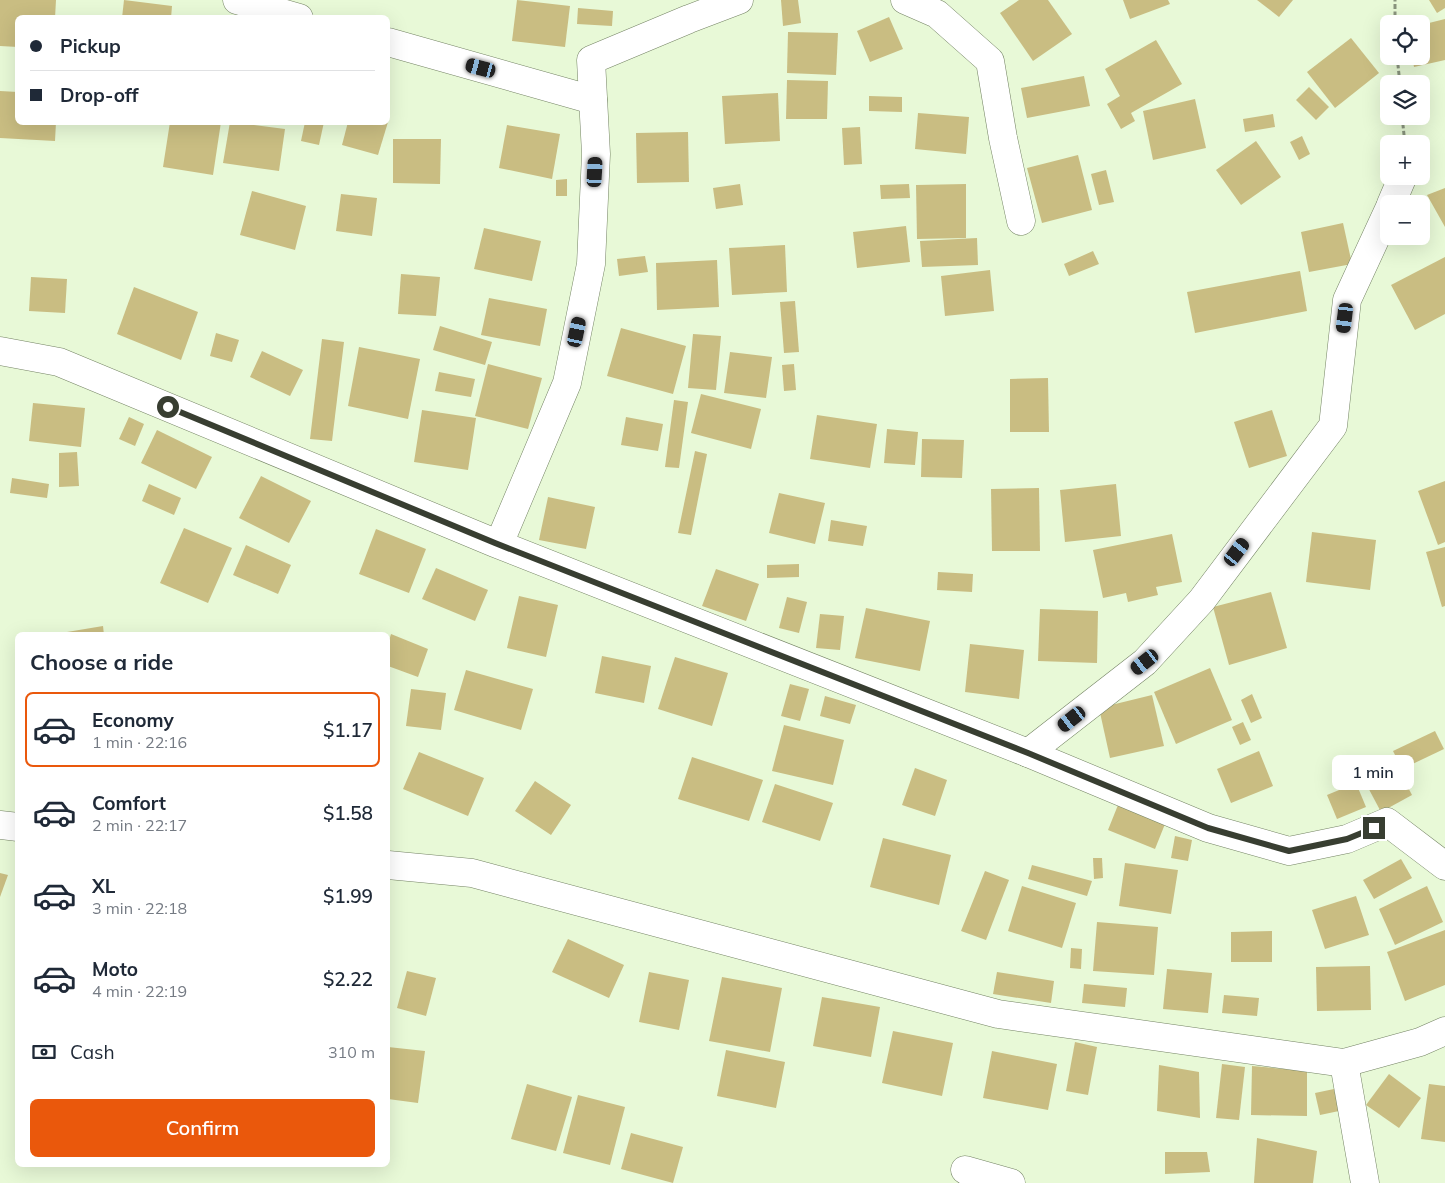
<!DOCTYPE html>
<html lang="en">
<head>
<meta charset="utf-8">
<style>
  :root { --surface:#fff; --page:#f2f2f3; --text:#1f2937; --muted:#747a83; --line:#e0e1e3; --accent:#ea580c }
  body { margin:0; font-family:Mulish,sans-serif; background:var(--page); color:var(--text); height:100vh; display:flex; flex-direction:column; font-size:19px; white-space:nowrap }
  * { box-sizing:border-box; margin:0 }
  p { font-size:16px; color:var(--muted) }
  .icon { flex:none; width:28px; height:28px; fill:none; stroke:currentColor; stroke-width:2; stroke-linecap:round; stroke-linejoin:round }
  .map { position:relative; flex:1; overflow:hidden }
  .panel { position:absolute; left:15px; top:632px; width:375px; height:535px; display:flex; flex-direction:column; background:var(--surface); border-radius:8px; box-shadow:0 5px 20px #0002 }
  .panel>* { flex:none }
  .top-card { position:absolute; left:15px; top:15px; width:375px; height:110px; border-radius:8px; box-shadow:0 5px 20px #0002; display:grid; align-content:center; height:110px; padding:0 15px; background:var(--surface) }
  .tools { position:absolute; left:1380px; top:15px; display:grid; gap:10px }
  .tools a { display:grid; place-items:center; width:50px; height:50px; border-radius:8px; background:var(--surface); box-shadow:0 5px 20px #0002; font-size:25px }
  .end { position:absolute; width:22px; height:22px; margin:-11px; border:6px solid #383e31; background:#fff; box-shadow:0 0 0 2px #fff }
  .from { border-radius:50% }
  .bubble { position:absolute; height:35px; border-radius:8px; background:var(--surface); box-shadow:0 5px 20px #0002; font-size:16px; font-weight:600; line-height:35px; text-align:center }
  .car { position:absolute; width:15px; height:30px; margin:-15px -8px; border-radius:6px; box-shadow:0 0 4px 1px #0007; background:linear-gradient(#222 24%,#8ab4d8 0 40%,#222 0 76%,#8ab4d8 0 86%,#222 0) }
  .top-card b { display:flex; align-items:center; gap:18px; height:48px; font-size:19px }
  .top-card b+b { border-top:1px solid var(--line) }
  .top-card i { width:12px; height:12px; background:var(--text) }
  ul { padding:0; list-style:none }
  li { display:flex; align-items:center; gap:15px; height:75px; margin:0 10px 8px; padding:0 5px; border:2px solid transparent; border-radius:8px }
  li div { flex:1 }
  li b { display:block; font-size:19px }
  li em { font-style:normal; font-weight:600 }
  li.on { border-color:var(--accent) }
  li>.icon { width:45px; height:45px; stroke-width:1.5 }
  h2 { padding:0 15px; font-size:22px; line-height:60px }
  .pay { display:flex; align-items:center; gap:12px; height:55px; padding:0 15px; font-size:19px }
  .pay p { margin-inline-start:auto }
  .action { display:flex; gap:10px; margin-top:auto; padding:10px 15px }
  .action a { flex:1; height:58px; border-radius:8px; background:var(--accent); color:#fff; font-size:20px; font-weight:600; line-height:58px; text-align:center }
  .map>svg:first-child { display:block }
  .building { fill:#c9bd82 }
  .lines { fill:none; stroke-linecap:round; stroke-linejoin:round }
  .minor-casing { stroke:#748364; stroke-width:29 }
  .path { stroke:#8a957e; stroke-width:3; stroke-dasharray:5 2.5; stroke-linecap:butt }
  .minor { stroke:#fff; stroke-width:28 }
  .route { stroke:#383e31; stroke-width:6 }
</style>
</head>
<body>
<div class="map">
<svg width="1445" height="1183" viewBox="0 0 1445 1183">
  <rect width="100%" height="100%" fill="#e8f9d7"/>
  <g class="building">
    <path d="M0 0H56L55 18H18V47L0 46Z"/>
    <path d="M124 0 172 6 171 18H122Z"/>
    <path d="M517 0 570 6 565 47 512 41Z"/>
    <path d="M781 0H798L801 23 783 26Z"/>
    <path d="M1019 0H1048L1072 34 1033 61 1000 13Z"/>
    <path d="M1123 0H1168L1170 4 1130 19Z"/>
    <path d="M1257 0H1293L1279 17Z"/>
    <path d="M1429 0H1445V8L1437 13Z"/>
    <path d="M578 8 613 11 612 26 577 24Z"/>
    <path d="M889 17 903 49 870 62 857 31Z"/>
    <path d="M1445 19V60L1414 67 1412 56H1421V25Z"/>
    <path d="M788 32 838 33 836 75 787 73Z"/>
    <path d="M1351 38 1379 73 1335 108 1307 72Z"/>
    <path d="M1156 40 1182 84 1131 113 1135 121 1121 129 1107 104 1120 96 1105 69Z"/>
    <path d="M1084 76 1090 106 1027 118 1021 88Z"/>
    <path d="M787 80 828 81 827 119H786Z"/>
    <path d="M1309 87 1329 107 1316 120 1296 100Z"/>
    <path d="M0 91 18 92V122H56L55 141 0 138Z"/>
    <path d="M778 93 780 141 725 144 722 96Z"/>
    <path d="M869 96 902 97V112L869 111Z"/>
    <path d="M1195 99 1206 148 1153 160 1143 111Z"/>
    <path d="M918 113 969 117 966 154 915 149Z"/>
    <path d="M1273 114 1275 127 1245 132 1243 119Z"/>
    <path d="M170 122H221L213 175 163 167Z"/>
    <path d="M230 122 285 129 279 171 223 163Z"/>
    <path d="M305 122H324L319 145 301 141Z"/>
    <path d="M348 122H388L378 155 342 145Z"/>
    <path d="M507 125 560 134 552 179 499 168Z"/>
    <path d="M860 127 862 164 844 165 842 128Z"/>
    <path d="M688 132 689 182 637 183 636 133Z"/>
    <path d="M1302 136 1310 154 1299 160 1290 142Z"/>
    <path d="M393 139H441L440 184 393 183Z"/>
    <path d="M1256 141 1281 177 1241 205 1216 170Z"/>
    <path d="M1078 155 1092 210 1042 223 1027 168Z"/>
    <path d="M1106 170 1114 202 1099 205 1091 174Z"/>
    <path d="M567 179V196H556V180Z"/>
    <path d="M740 184 743 205 716 209 713 188Z"/>
    <path d="M909 184 910 198 881 199 880 185Z"/>
    <path d="M966 184V238L917 239 916 185Z"/>
    <path d="M1445 188V227L1427 195Z"/>
    <path d="M252 191 306 206 295 250 240 235Z"/>
    <path d="M341 194 377 198 372 236 336 231Z"/>
    <path d="M1343 223 1352 264 1309 272 1301 232Z"/>
    <path d="M906 226 910 262 857 268 853 232Z"/>
    <path d="M484 228 541 241 532 281 474 269Z"/>
    <path d="M977 238 978 265 922 267 920 241Z"/>
    <path d="M785 245 787 292 732 295 729 248Z"/>
    <path d="M1093 251 1099 264 1069 276 1064 264Z"/>
    <path d="M645 256 648 272 619 276 617 259Z"/>
    <path d="M1445 257V314L1415 330 1391 285Z"/>
    <path d="M717 260 719 307 657 310 656 263Z"/>
    <path d="M990 270 994 311 945 316 941 276Z"/>
    <path d="M1300 271 1307 311 1195 333 1187 292Z"/>
    <path d="M401 274 440 277 436 316 398 314Z"/>
    <path d="M31 277 67 279 65 313 29 311Z"/>
    <path d="M134 287 198 312 181 360 117 334Z"/>
    <path d="M489 298 547 309 540 346 481 335Z"/>
    <path d="M795 301 799 352 784 353 780 302Z"/>
    <path d="M440 326 492 342 485 365 433 350Z"/>
    <path d="M621 328 686 346 673 394 607 376Z"/>
    <path d="M216 333 239 340 232 362 210 356Z"/>
    <path d="M693 334 721 336 716 390 688 388Z"/>
    <path d="M322 339 344 342 332 441 310 439Z"/>
    <path d="M359 347 420 359 408 419 348 406Z"/>
    <path d="M262 351 303 370 290 396 250 377Z"/>
    <path d="M730 352 772 357 766 398 724 393Z"/>
    <path d="M488 364 542 378 528 429 475 416Z"/>
    <path d="M794 364 796 390 784 391 782 365Z"/>
    <path d="M439 372 475 379 471 397 435 391Z"/>
    <path d="M1048 378 1049 432H1010V379Z"/>
    <path d="M701 394 761 409 751 449 691 433Z"/>
    <path d="M674 400 688 402 679 468 665 467Z"/>
    <path d="M33 403 85 408 81 447 29 441Z"/>
    <path d="M422 410 476 418 468 470 414 462Z"/>
    <path d="M1272 410 1287 456 1249 468 1234 422Z"/>
    <path d="M817 415 877 424 870 468 810 459Z"/>
    <path d="M129 417 144 424 135 446 119 439Z"/>
    <path d="M626 417 663 424 658 451 621 445Z"/>
    <path d="M887 429 918 432 915 465 884 463Z"/>
    <path d="M157 430 212 457 196 489 141 463Z"/>
    <path d="M922 439 964 440 962 478 921 477Z"/>
    <path d="M695 451 707 454 691 535 678 533Z"/>
    <path d="M77 452 79 486 59 487V453Z"/>
    <path d="M261 476 311 501 289 543 239 518Z"/>
    <path d="M12 478 49 484 47 498 10 493Z"/>
    <path d="M1445 481V542L1438 545 1418 491Z"/>
    <path d="M149 484 181 498 174 515 142 501Z"/>
    <path d="M1116 484 1121 536 1065 542 1060 490Z"/>
    <path d="M1039 488 1040 551H992L991 489Z"/>
    <path d="M779 493 825 503 815 544 769 533Z"/>
    <path d="M548 497 595 507 586 549 539 540Z"/>
    <path d="M831 520 867 526 863 546 828 541Z"/>
    <path d="M184 528 232 548 208 603 160 583Z"/>
    <path d="M376 529 426 549 409 593 359 574Z"/>
    <path d="M1312 532 1376 540 1370 590 1306 582Z"/>
    <path d="M1172 534 1182 582 1156 587 1158 595 1128 602 1126 593 1103 598 1093 550Z"/>
    <path d="M246 545 291 565 278 594 233 575Z"/>
    <path d="M1445 547V606L1442 607 1426 552Z"/>
    <path d="M799 564V577L767 578V565Z"/>
    <path d="M436 568 488 590 475 621 422 599Z"/>
    <path d="M716 569 759 584 746 621 702 606Z"/>
    <path d="M938 572 973 574 972 592 937 590Z"/>
    <path d="M1271 592 1287 648 1229 665 1213 607Z"/>
    <path d="M519 596 558 605 546 657 507 648Z"/>
    <path d="M787 597 807 602 799 633 779 628Z"/>
    <path d="M866 608 930 621 920 671 855 658Z"/>
    <path d="M1040 609 1098 611 1097 663 1038 661Z"/>
    <path d="M820 614 844 616 840 650 816 648Z"/>
    <path d="M103 626 104 635H55V634Z"/>
    <path d="M391 634 428 649 418 677 388 666V644Z"/>
    <path d="M970 644 1024 650 1019 699 965 692Z"/>
    <path d="M602 656 651 666 644 703 595 693Z"/>
    <path d="M675 657 728 673 712 726 658 709Z"/>
    <path d="M1210 668 1232 720 1176 744 1154 692Z"/>
    <path d="M466 670 533 689 521 730 454 710Z"/>
    <path d="M790 684 809 689 800 721 781 716Z"/>
    <path d="M411 689 446 693 441 730 406 726Z"/>
    <path d="M1252 694 1262 718 1251 723 1241 700Z"/>
    <path d="M1152 695 1164 746 1110 758 1099 708Z"/>
    <path d="M825 696 856 705 850 724 820 716Z"/>
    <path d="M1243 722 1251 740 1240 745 1232 727Z"/>
    <path d="M784 725 844 740 833 785 772 771Z"/>
    <path d="M1435 731 1444 749 1402 769 1393 751Z"/>
    <path d="M1259 751 1273 786 1231 803 1217 769Z"/>
    <path d="M419 752 484 778 468 816 403 789Z"/>
    <path d="M692 757 763 780 749 821 678 799Z"/>
    <path d="M1395 763 1412 795 1381 812 1364 780Z"/>
    <path d="M915 768 947 780 935 816 902 805Z"/>
    <path d="M535 781 571 805 551 835 515 811Z"/>
    <path d="M1356 783 1366 807 1337 819 1327 795Z"/>
    <path d="M775 784 833 803 820 841 762 822Z"/>
    <path d="M1120 800 1167 819 1155 849 1108 830Z"/>
    <path d="M1175 836 1192 840 1188 861 1171 858Z"/>
    <path d="M883 838 951 855 939 905 870 887Z"/>
    <path d="M1093 858H1102L1103 878 1094 879Z"/>
    <path d="M1401 859 1412 878 1374 899 1363 880Z"/>
    <path d="M1125 863 1178 870 1171 914 1119 906Z"/>
    <path d="M1032 865 1092 881 1087 896 1028 879Z"/>
    <path d="M985 871 1009 880 986 940 961 931Z"/>
    <path d="M0 873 8 875 0 897Z"/>
    <path d="M1022 886 1076 903 1062 948 1008 931Z"/>
    <path d="M1427 886 1443 922 1395 945 1379 909Z"/>
    <path d="M1356 896 1369 935 1325 949 1312 910Z"/>
    <path d="M1097 922 1158 927 1154 975 1093 971Z"/>
    <path d="M1445 930V985L1405 1001 1387 952Z"/>
    <path d="M1272 931V962H1231V932Z"/>
    <path d="M568 939 624 965 609 998 552 972Z"/>
    <path d="M1071 948 1082 949 1081 969 1070 968Z"/>
    <path d="M1370 966 1371 1010 1317 1011 1316 967Z"/>
    <path d="M1167 969 1212 973 1208 1013 1163 1009Z"/>
    <path d="M407 971 436 978 426 1016 397 1008Z"/>
    <path d="M649 972 689 980 679 1030 639 1022Z"/>
    <path d="M997 972 1054 981 1051 1003 993 994Z"/>
    <path d="M722 977 782 988 770 1052 709 1041Z"/>
    <path d="M1084 984 1127 988 1125 1007 1082 1003Z"/>
    <path d="M1224 995 1259 998 1257 1016 1222 1013Z"/>
    <path d="M822 997 880 1007 871 1057 813 1046Z"/>
    <path d="M893 1031 953 1043 942 1096 882 1083Z"/>
    <path d="M1075 1042 1097 1047 1088 1095 1066 1091Z"/>
    <path d="M388 1047 425 1051 418 1103 388 1099Z"/>
    <path d="M726 1050 785 1062 776 1108 717 1096Z"/>
    <path d="M992 1051 1057 1064 1048 1110 983 1098Z"/>
    <path d="M1222 1064 1245 1067 1239 1120 1216 1118Z"/>
    <path d="M1159 1065 1199 1072 1200 1118 1157 1111Z"/>
    <path d="M1252 1066 1307 1071V1116L1251 1115Z"/>
    <path d="M1389 1074 1421 1098 1399 1128 1366 1105Z"/>
    <path d="M527 1084 572 1097 556 1151 511 1139Z"/>
    <path d="M1429 1084 1445 1086V1142L1421 1139Z"/>
    <path d="M1334 1089 1339 1111 1320 1115 1315 1093Z"/>
    <path d="M578 1095 625 1107 610 1165 563 1153Z"/>
    <path d="M631 1133 683 1147 673 1183 621 1169Z"/>
    <path d="M1257 1138 1317 1151 1313 1183H1254Z"/>
    <path d="M1165 1152H1207L1210 1172 1165 1174Z"/>
  </g>
  <g class="lines">
    <g class="minor-casing">
      <g id="minor">
        <path d="M237 0 299 18"/>
        <path d="M905 0 937 14 990 61 1003 138 1021 221"/>
        <path d="M388 42 593 100"/>
        <path d="M1391 204 1403 176"/>
        <path d="M0 351 59 362 495 543 1028 753 1208 828 1289 851 1347 839 1387 822 1445 866"/>
        <path d="M499 544 567 383 591 264 596 154 591 60 689 19 739 0"/>
        <path d="M1028 753 1145 662 1202 600 1333 426 1347 300 1389 209"/>
        <path d="M0 825 18 827"/>
        <path d="M388 865 472 873 998 1014 1344 1063 1420 1042 1445 1031"/>
        <path d="M1344 1063 1365 1183"/>
        <path d="M965 1170 1011 1183"/>
      </g>
    </g>
    <g class="path">
      <path d="M1395 24V0"/>
      <path d="M1397 56 1400 84"/>
      <path d="M1402 116 1405 144"/>
    </g>
    <use href="#minor" class="minor"/>
  </g>
  <g class="lines">
    <path class="route" d="M168 407 495 543 1028 753 1208 828 1289 851 1347 839 1374 828"/>
  </g>
</svg>
<div class="tools">
<a><svg class="icon" aria-label="locate" viewBox="0 0 24 24"><circle cx="12" cy="12" r="6"/><path d="M12 2v4M12 18v4M2 12h4M18 12h4"/></svg></a>
<a><svg class="icon" aria-label="layers" viewBox="0 0 24 24"><path d="M12 4l9 5-9 5-9-5zM3 14l9 5 9-5"/></svg></a>
<a>+</a>
<a>−</a>
</div>
<i class="end from" style="left:168px;top:407px"></i>
<i class="end" style="left:1374px;top:828px"></i>
<div class="bubble" style="left:1332px;top:755px;width:82px">1 min</div>
<i class="car" style="left:481px;top:68px;rotate:285deg"></i>
<i class="car" style="left:595px;top:172px;rotate:3deg"></i>
<i class="car" style="left:1345px;top:318px;rotate:187deg"></i>
<i class="car" style="left:577px;top:332px;rotate:12deg"></i>
<i class="car" style="left:1237px;top:552px;rotate:37deg"></i>
<i class="car" style="left:1145px;top:662px;rotate:232deg"></i>
<i class="car" style="left:1072px;top:719px;rotate:232deg"></i>
<div class="top-card">
<b><i class="from"></i>Pickup</b>
<b><i></i>Drop-off</b>
</div>
<section class="panel">
<h2>Choose a ride</h2>
<ul>
<li class="on"><svg class="icon" aria-label="car" viewBox="0 0 24 24"><path d="M5 17H2v-5l4-1 3-4h7l3 4 3 1v5h-3M9 17h6M6 11h13"/><circle cx="7" cy="17" r="2"/><circle cx="17" cy="17" r="2"/></svg><div><b>Economy</b><p>1 min · 22:16</p></div><em>$1.17</em></li>
<li><svg class="icon" aria-label="car" viewBox="0 0 24 24"><path d="M5 17H2v-5l4-1 3-4h7l3 4 3 1v5h-3M9 17h6M6 11h13"/><circle cx="7" cy="17" r="2"/><circle cx="17" cy="17" r="2"/></svg><div><b>Comfort</b><p>2 min · 22:17</p></div><em>$1.58</em></li>
<li><svg class="icon" aria-label="car" viewBox="0 0 24 24"><path d="M5 17H2v-5l4-1 3-4h7l3 4 3 1v5h-3M9 17h6M6 11h13"/><circle cx="7" cy="17" r="2"/><circle cx="17" cy="17" r="2"/></svg><div><b>XL</b><p>3 min · 22:18</p></div><em>$1.99</em></li>
<li><svg class="icon" aria-label="car" viewBox="0 0 24 24"><path d="M5 17H2v-5l4-1 3-4h7l3 4 3 1v5h-3M9 17h6M6 11h13"/><circle cx="7" cy="17" r="2"/><circle cx="17" cy="17" r="2"/></svg><div><b>Moto</b><p>4 min · 22:19</p></div><em>$2.22</em></li>
</ul>
<div class="pay"><svg class="icon" aria-label="cash" viewBox="0 0 24 24"><path d="M3 7h18v10H3z"/><circle cx="12" cy="12" r="2"/></svg>Cash<p>310 m</p></div>
<div class="action"><a>Confirm</a></div>
</section>
</div>
</body>
</html>
